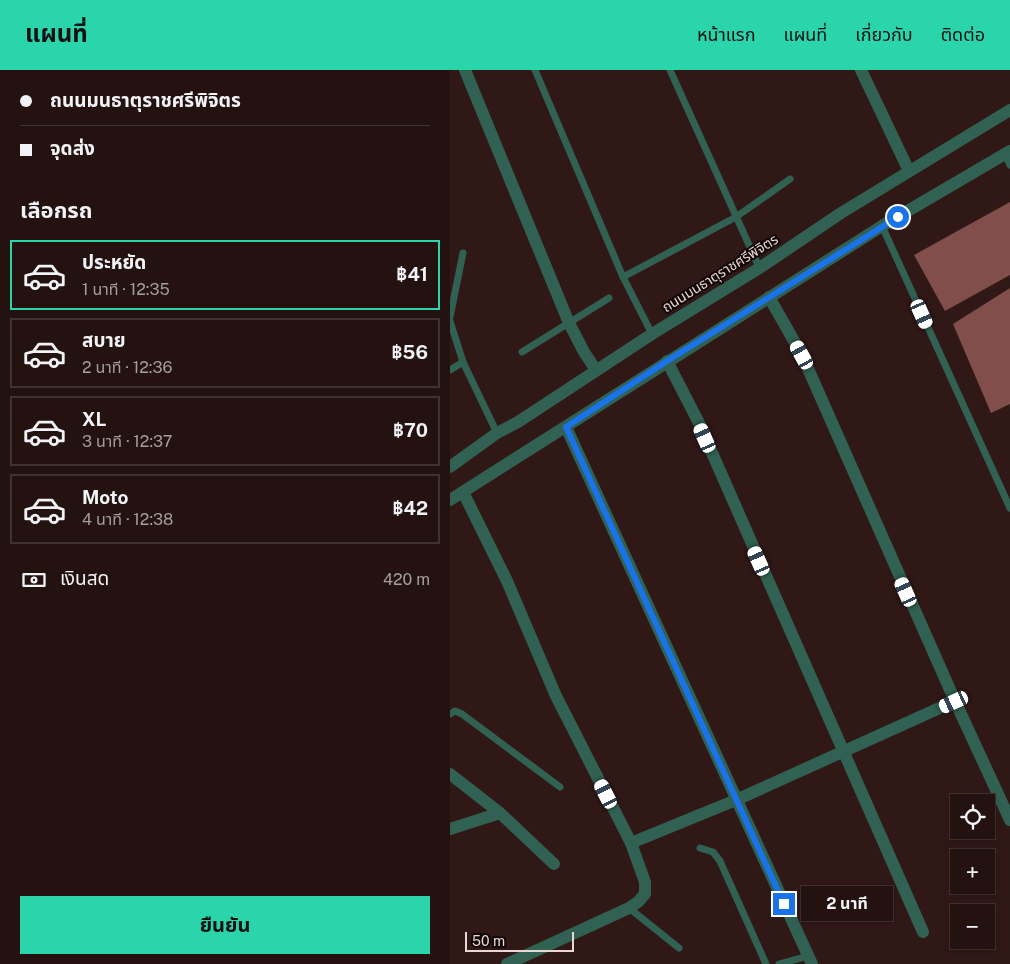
<!DOCTYPE html>
<html lang="th">
<head>
<meta charset="utf-8">
<style>
  :root { --surface:#241211; --page:#30201f; --text:#f1f3f6; --muted:#a39e9f; --line:#413231; --accent:#2ad5ac }
  body { margin:0; font-family:"Public Sans","Noto Sans Thai",sans-serif; background:var(--page); color:var(--text); height:100vh; display:flex; flex-direction:column; font-size:19px; white-space:nowrap }
  * { box-sizing:border-box; margin:0 }
  p { font-size:16px; color:var(--muted) }
  .icon { flex:none; width:28px; height:28px; fill:none; stroke:currentColor; stroke-width:2; stroke-linecap:round; stroke-linejoin:round }
  .map { position:relative; flex:1; overflow:hidden }
  .sheet { display:flex; flex-direction:column; background:var(--surface); width:450px }
  .sheet>* { flex:none }
  .guide { display:grid; align-content:center; height:110px; padding:0 20px; background:var(--surface) }
  .controls { position:absolute; left:500px; top:724px; display:grid; gap:10px }
  .controls a { display:grid; place-items:center; width:45px; height:45px; border-radius:0px; background:var(--surface); box-shadow:0 2px 8px #0003,0 0 0 1px var(--line); font-size:25px }
  .scale { position:absolute; left:15px; bottom:12px; width:109px; box-sizing:border-box; padding-left:5px; border:2px solid #e8d7d5; border-top:0; font-size:14px; line-height:18px; white-space:nowrap; color:#e8d7d5; -webkit-text-stroke:4px #110706; paint-order:stroke }
  .end { position:absolute; width:22px; height:22px; margin:-11px; border:6px solid #1a73e8; background:#fff; box-shadow:0 0 0 2px #fff }
  .from { border-radius:50% }
  .bubble { position:absolute; height:35px; border-radius:0px; background:var(--surface); box-shadow:0 2px 8px #0003,0 0 0 1px var(--line); font-size:16px; font-weight:700; line-height:35px; text-align:center }
  .car { position:absolute; width:15px; height:30px; margin:-15px -8px; border-radius:6px; box-shadow:0 0 4px 1px #0007; background:linear-gradient(#fff 24%,#345 0 40%,#fff 0 76%,#345 0 86%,#fff 0) }
  .guide b { display:flex; align-items:center; gap:18px; height:48px; font-size:19px }
  .guide b+b { border-top:1px solid var(--line) }
  .guide i { width:12px; height:12px; background:var(--text) }
  ul { padding:0; list-style:none }
  li { display:flex; align-items:center; gap:15px; height:70px; margin:0 10px 8px; padding:0 10px; border:2px solid var(--line); border-radius:0px }
  li div { flex:1 }
  li b { display:block; font-size:19px }
  li em { font-style:normal; font-weight:700 }
  li.current { border-color:var(--accent) }
  li>.icon { width:45px; height:45px; stroke-width:1.5 }
  h2 { padding:0 20px; font-size:22px; line-height:60px }
  .pay { display:flex; align-items:center; gap:12px; height:55px; padding:0 20px; font-size:19px }
  .pay p { margin-inline-start:auto }
  .action { display:flex; gap:10px; margin-top:auto; padding:10px 20px }
  .action a { flex:1; height:58px; border-radius:0px; background:var(--accent); color:#111; font-size:20px; font-weight:700; line-height:58px; text-align:center }
  header { display:flex; align-items:center; gap:30px; box-sizing:border-box; height:70px; padding:0 25px; background:var(--accent); color:#111 }
  header strong { font-size:24px }
  nav { display:flex; gap:28px; margin-inline-start:auto; font-size:18px }
  main { display:flex; flex:1; min-height:0 }
  .map>svg:first-child { display:block }
  .water { fill:#824e4b }
  .lines { fill:none; stroke-linecap:round; stroke-linejoin:round }
  .service { stroke:#316152; stroke-width:7 }
  .minor { stroke:#316152; stroke-width:12 }
  .tertiary { stroke:#316152; stroke-width:12 }
  .route { stroke:#1a73e8; stroke-width:6 }
  .labels { text-anchor:middle; dominant-baseline:central; stroke-width:4; stroke-linejoin:round; paint-order:stroke }
  .street-label { font-size:14px; fill:#e8d7d5; stroke:#110706 }
</style>
</head>
<body>
<header>
<strong>แผนที่</strong>
<nav><a>หน้าแรก</a><a>แผนที่</a><a>เกี่ยวกับ</a><a>ติดต่อ</a></nav>
</header>
<main>
<section class="sheet">
<div class="guide">
<b><i class="from"></i>ถนนมนธาตุราชศรีพิจิตร</b>
<b><i></i>จุดส่ง</b>
</div>
<h2>เลือกรถ</h2>
<ul>
<li class="current"><svg class="icon" aria-label="car" viewBox="0 0 24 24"><path d="M5 17H2v-5l4-1 3-4h7l3 4 3 1v5h-3M9 17h6M6 11h13"/><circle cx="7" cy="17" r="2"/><circle cx="17" cy="17" r="2"/></svg><div><b>ประหยัด</b><p>1 นาที · 12:35</p></div><em>฿41</em></li>
<li><svg class="icon" aria-label="car" viewBox="0 0 24 24"><path d="M5 17H2v-5l4-1 3-4h7l3 4 3 1v5h-3M9 17h6M6 11h13"/><circle cx="7" cy="17" r="2"/><circle cx="17" cy="17" r="2"/></svg><div><b>สบาย</b><p>2 นาที · 12:36</p></div><em>฿56</em></li>
<li><svg class="icon" aria-label="car" viewBox="0 0 24 24"><path d="M5 17H2v-5l4-1 3-4h7l3 4 3 1v5h-3M9 17h6M6 11h13"/><circle cx="7" cy="17" r="2"/><circle cx="17" cy="17" r="2"/></svg><div><b>XL</b><p>3 นาที · 12:37</p></div><em>฿70</em></li>
<li><svg class="icon" aria-label="car" viewBox="0 0 24 24"><path d="M5 17H2v-5l4-1 3-4h7l3 4 3 1v5h-3M9 17h6M6 11h13"/><circle cx="7" cy="17" r="2"/><circle cx="17" cy="17" r="2"/></svg><div><b>Moto</b><p>4 นาที · 12:38</p></div><em>฿42</em></li>
</ul>
<div class="pay"><svg class="icon" aria-label="cash" viewBox="0 0 24 24"><path d="M3 7h18v10H3z"/><circle cx="12" cy="12" r="2"/></svg>เงินสด<p>420 m</p></div>
<div class="action"><a>ยืนยัน</a></div>
</section>
<div class="map">
<svg width="560" height="894" viewBox="0 0 560 894">
  <rect width="100%" height="100%" fill="#301817"/>
  <g class="water">
    <path d="M560 132V205L495 241 464 185Z"/>
    <path d="M560 218V334L541 343 503 254Z"/>
  </g>
  <g class="lines">
    <g class="service">
      <path d="M85 0 173 207 202 264"/>
      <path d="M220 0 309 197"/>
      <path d="M555 85 560 95"/>
      <path d="M432 156 560 438"/>
      <path d="M173 207 286 147 340 109"/>
      <path d="M0 247 13 183"/>
      <path d="M0 251 13 292 47 363"/>
      <path d="M72 282 159 228"/>
      <path d="M0 300 13 292"/>
      <path d="M0 644 5 641 12 644 110 717"/>
      <path d="M250 778 263 782 270 791 316 894"/>
      <path d="M179 838 229 878"/>
      <path d="M329 894 358 886"/>
    </g>
    <g class="minor">
      <path d="M15 0 119 253 134 282 146 300"/>
      <path d="M411 0 459 101"/>
      <path d="M319 227 352 285 505 631 560 750"/>
      <path d="M217 291 248 351 473 862"/>
      <path d="M116 357 362 894"/>
      <path d="M13 422 57 511 106 626 181 773 195 812V824L188 832 179 838 57 894"/>
      <path d="M0 704 50 743 104 794"/>
      <path d="M0 759 50 743"/>
      <path d="M181 773 286 730 505 631"/>
    </g>
    <g class="tertiary">
      <path d="M0 397 47 363 68 352 202 264 311 197 391 143 560 40"/>
      <path d="M0 430 432 156 560 81"/>
    </g>
  </g>
  <g class="lines">
    <path class="route" d="M334 834 116 357 217 291 448 147"/>
  </g>
  <g class="labels">
    <g class="street-label">
      <text transform="translate(270 203) rotate(-32)">ถนนมนธาตุราชศรีพิจิตร</text>
    </g>
  </g>
</svg>
<div class="controls">
<a><svg class="icon" aria-label="locate" viewBox="0 0 24 24"><circle cx="12" cy="12" r="6"/><path d="M12 2v4M12 18v4M2 12h4M18 12h4"/></svg></a>
<a>+</a>
<a>−</a>
</div>
<div class="scale">50 m</div>
<i class="end from" style="left:448px;top:147px"></i>
<i class="end" style="left:334px;top:834px"></i>
<div class="bubble" style="left:351px;top:816px;width:92px">2 นาที</div>
<i class="car" style="left:472px;top:244px;rotate:156deg"></i>
<i class="car" style="left:352px;top:285px;rotate:331deg"></i>
<i class="car" style="left:255px;top:368px;rotate:336deg"></i>
<i class="car" style="left:309px;top:491px;rotate:336deg"></i>
<i class="car" style="left:456px;top:522px;rotate:336deg"></i>
<i class="car" style="left:504px;top:632px;rotate:245deg"></i>
<i class="car" style="left:156px;top:724px;rotate:333deg"></i>
</div>
</main>
</body>
</html>
